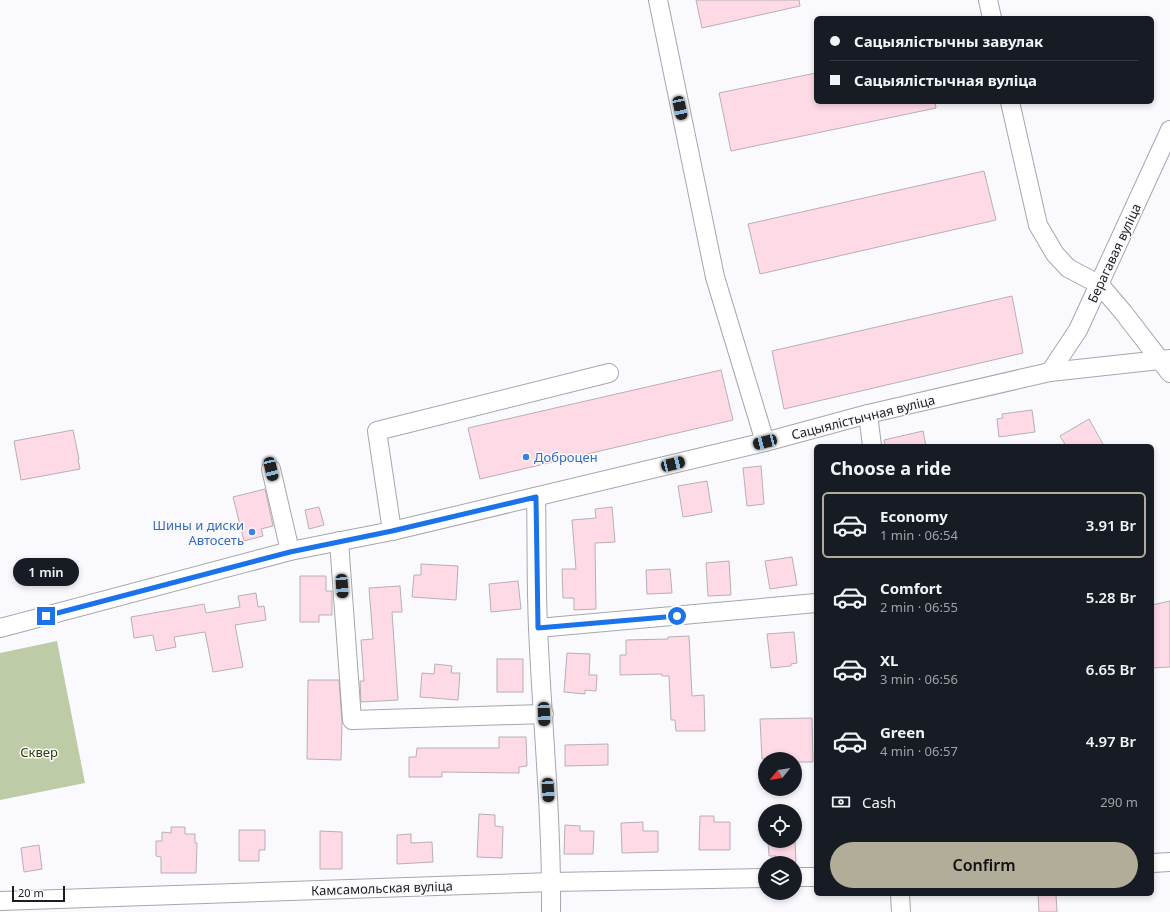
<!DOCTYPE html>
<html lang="en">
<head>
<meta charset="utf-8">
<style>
  :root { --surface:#171b24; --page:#242831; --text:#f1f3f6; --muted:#9ea1a6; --line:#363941; --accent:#b1ad98 }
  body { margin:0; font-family:"Noto Sans",sans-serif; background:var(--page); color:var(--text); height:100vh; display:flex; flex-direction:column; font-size:15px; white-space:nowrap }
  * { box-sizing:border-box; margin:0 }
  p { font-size:13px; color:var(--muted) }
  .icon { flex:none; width:22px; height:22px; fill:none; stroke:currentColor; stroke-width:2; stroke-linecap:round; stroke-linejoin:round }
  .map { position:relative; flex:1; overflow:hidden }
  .panel { position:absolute; left:814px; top:444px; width:340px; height:452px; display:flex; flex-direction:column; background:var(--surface); border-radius:6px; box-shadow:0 2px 6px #0003 }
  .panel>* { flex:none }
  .guide { position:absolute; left:814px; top:16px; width:340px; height:88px; border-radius:6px; box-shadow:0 2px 6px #0003; display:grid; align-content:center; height:88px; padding:0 16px; background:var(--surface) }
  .needle { width:26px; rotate:240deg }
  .controls { position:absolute; left:758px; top:752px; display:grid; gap:8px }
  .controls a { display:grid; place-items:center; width:44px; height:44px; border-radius:50%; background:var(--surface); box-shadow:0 2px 6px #0003; font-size:20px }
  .scale { position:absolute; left:12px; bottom:10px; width:53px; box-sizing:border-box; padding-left:4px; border:2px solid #1d1d20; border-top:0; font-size:11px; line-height:14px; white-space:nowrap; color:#1d1d20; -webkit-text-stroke:3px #f9f9fe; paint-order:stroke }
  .end { position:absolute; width:18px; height:18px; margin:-9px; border:5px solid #1a73e8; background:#fff; box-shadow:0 0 0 2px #fff }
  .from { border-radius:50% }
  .bubble { position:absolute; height:28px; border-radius:14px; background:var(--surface); box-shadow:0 2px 6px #0003; font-size:13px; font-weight:600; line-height:28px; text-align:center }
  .car { position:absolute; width:12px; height:24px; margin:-12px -6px; border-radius:5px; box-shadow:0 0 3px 1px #0007; background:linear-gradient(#222 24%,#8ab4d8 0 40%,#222 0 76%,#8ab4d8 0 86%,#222 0) }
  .guide b { display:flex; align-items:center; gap:14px; height:38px; font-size:15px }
  .guide b+b { border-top:1px solid var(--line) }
  .guide i { width:10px; height:10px; background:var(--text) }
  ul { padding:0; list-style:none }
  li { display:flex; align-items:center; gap:12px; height:66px; margin:0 8px 6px; padding:0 8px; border:2px solid transparent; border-radius:6px }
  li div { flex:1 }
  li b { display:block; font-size:15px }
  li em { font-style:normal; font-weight:600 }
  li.selected { border-color:var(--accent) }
  li>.icon { width:36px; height:36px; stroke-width:1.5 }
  h2 { padding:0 16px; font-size:18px; line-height:48px }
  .pay { display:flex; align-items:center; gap:10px; height:44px; padding:0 16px; font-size:15px }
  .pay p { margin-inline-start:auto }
  .cta { display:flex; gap:8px; margin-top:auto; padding:8px 16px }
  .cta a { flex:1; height:46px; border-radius:24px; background:var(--accent); color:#111; font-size:16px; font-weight:600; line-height:46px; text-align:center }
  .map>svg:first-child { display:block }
  .green { fill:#becba7 }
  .building { fill:#fedae7; stroke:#b8b0b3 }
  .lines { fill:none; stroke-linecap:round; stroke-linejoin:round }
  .minor-casing { stroke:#a6a6ad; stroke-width:20 }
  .minor { stroke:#fff; stroke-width:18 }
  .route { stroke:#1a73e8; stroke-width:5 }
  .shop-dot { fill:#3f7fe0; stroke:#f9f9fe; stroke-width:1.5 }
  .labels { text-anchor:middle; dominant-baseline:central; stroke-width:3; stroke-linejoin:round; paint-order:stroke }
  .street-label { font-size:13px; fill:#1d1d20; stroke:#f9f9fe }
  .shop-label { font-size:13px; fill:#366cbe; stroke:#f9f9fe; text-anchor:start }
  .park-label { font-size:13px; fill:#303f02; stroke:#f9f9fe }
</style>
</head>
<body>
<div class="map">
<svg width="1170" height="912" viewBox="0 0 1170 912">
  <rect width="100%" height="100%" fill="#f9f9fe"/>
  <path class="green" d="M57 641 85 783 0 800V653Z"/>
  <g class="building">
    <path d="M696 0H799L800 6 702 28Z"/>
    <path d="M816 73V102H935L936 108 731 151 719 93Z"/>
    <path d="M984 171 996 220 760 274 748 224Z"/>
    <path d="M1012 296 1023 353 784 409 772 351Z"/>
    <path d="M721 370 733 420 480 479 468 428Z"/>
    <path d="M1032 410 1035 432 999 437 997 419 1003 418 1002 414Z"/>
    <path d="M1089 419 1104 446H1066L1060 436Z"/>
    <path d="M73 430 79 459H78L80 469 21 480 14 441Z"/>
    <path d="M923 431 926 446H885L884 440Z"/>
    <path d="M761 466 764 504 747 506 743 468Z"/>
    <path d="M707 481 712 512 683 517 678 486Z"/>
    <path d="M265 489 273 526 261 529 263 536 244 541 233 497Z"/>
    <path d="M319 507 324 525 309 529 305 510Z"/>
    <path d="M612 507 615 542 595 543 596 609 574 610V598H563L562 569H576L572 520 596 518 595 509Z"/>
    <path d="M792 557 797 585 770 589 765 561Z"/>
    <path d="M729 561 731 595 708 596 706 563Z"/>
    <path d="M421 564 458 566 456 600 412 597 414 575H421Z"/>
    <path d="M670 569 672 593 647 594 646 570Z"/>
    <path d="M300 576H326V591H332V615H319V622H300Z"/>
    <path d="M518 581 521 609 491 612 489 584Z"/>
    <path d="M400 586 402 612H392L398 700 361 702 360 681H364L361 640 373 639 369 588Z"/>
    <path d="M256 593 258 607 264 606 266 620 235 625 243 667 213 672 205 632 174 637 176 647 156 651 153 635 134 638 131 617 204 604 206 613 240 607 238 596Z"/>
    <path d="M1170 601V667L1152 668V605Z"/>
    <path d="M794 632 797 663 791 664V666L771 668 767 634Z"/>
    <path d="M689 636 692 696 704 695 705 731H676L675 720H671L669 676H662V674L620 675V655H626V640L668 639V637Z"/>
    <path d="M567 653 590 654 589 675H597L596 691 585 690V694L564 692Z"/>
    <rect x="497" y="659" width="26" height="33"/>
    <path d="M435 664 452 666 451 673H460L458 700 420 697 422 673 434 674Z"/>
    <path d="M308 680H339L342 722 341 760 307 759Z"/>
    <path d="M812 718 813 762H795V759H762L760 719Z"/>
    <path d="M499 737H526L527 766 519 767V773L442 772V777H409V757H416L417 748H499Z"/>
    <path d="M608 744V765L565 766V745Z"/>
    <path d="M479 814 495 815V826L503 827 502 858 477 857Z"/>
    <path d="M700 816H714V822H730V850H699Z"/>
    <path d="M643 822V831H658V852L622 853 621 823Z"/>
    <path d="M565 825 580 826V831H594L593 854H564Z"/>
    <path d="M171 827H185V834H195V843H197L196 873H161V857L156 856V841H162V832L171 833Z"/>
    <path d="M239 830H265V850H259V861H239Z"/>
    <path d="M320 831 342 832V869H320Z"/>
    <path d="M411 834V843L432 842 433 862 397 864V835Z"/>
    <path d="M768 841H795L796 862 776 863V856H769Z"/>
    <path d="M39 845 42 869 24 872 21 848Z"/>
    <path d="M1038 894H1056L1057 912H1039Z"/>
  </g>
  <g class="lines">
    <g class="minor-casing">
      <g id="minor">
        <path d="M658 0 715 277 765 442"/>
        <path d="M988 0 992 18"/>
        <path d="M1010 102 1038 225 1055 254 1068 268 1100 285 1123 312 1170 373"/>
        <path d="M1050 372 1078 330 1170 130"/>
        <path d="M868 414 872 446"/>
        <path d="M271 469 290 551"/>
        <path d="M536 497C537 540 536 584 538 627 542 722 552 817 551 912"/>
        <path d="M392 531 377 431 609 373"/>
        <path d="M339 541 352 720 544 714"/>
        <path d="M0 628 290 551 392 531 765 442 868 414 1050 372 1170 359"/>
        <path d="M538 628 816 603"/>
        <path d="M1152 863 1170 862"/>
        <path d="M795 877H816"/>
        <path d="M900 894 901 912"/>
        <path d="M0 901 552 882 765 878"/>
      </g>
    </g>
    <use href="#minor" class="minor"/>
  </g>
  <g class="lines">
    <path class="route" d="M46 616 290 552 392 531 536 497 538 628 677 616"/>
  </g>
  <g class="shop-dot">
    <circle cx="526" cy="457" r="4"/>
    <circle cx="252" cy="532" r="4"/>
  </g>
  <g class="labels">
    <g class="street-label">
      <text transform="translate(1114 253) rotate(-65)">Берагавая вуліца</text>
      <text transform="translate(863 417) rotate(-14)">Сацыялістычная вуліца</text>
      <text transform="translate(382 888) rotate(-2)">Камсамольская вуліца</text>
    </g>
    <g class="shop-label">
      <text x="534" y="457">Доброцен</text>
      <text x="244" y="525" text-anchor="end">Шины и диски<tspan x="244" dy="15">Автосеть</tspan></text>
    </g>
    <g class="park-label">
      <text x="39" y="752">Сквер</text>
    </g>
  </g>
</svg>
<div class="controls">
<a><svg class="needle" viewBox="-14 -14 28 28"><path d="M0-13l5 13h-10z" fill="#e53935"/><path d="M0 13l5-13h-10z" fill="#9ea1a6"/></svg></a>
<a><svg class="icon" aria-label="locate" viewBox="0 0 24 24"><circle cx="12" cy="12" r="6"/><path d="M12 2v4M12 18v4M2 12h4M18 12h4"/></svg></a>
<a><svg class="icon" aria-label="layers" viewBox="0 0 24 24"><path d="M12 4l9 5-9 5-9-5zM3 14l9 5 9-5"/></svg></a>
</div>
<div class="scale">20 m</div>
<i class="end from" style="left:677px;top:616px"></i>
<i class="end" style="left:46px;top:616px"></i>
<div class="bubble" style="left:13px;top:558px;width:66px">1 min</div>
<i class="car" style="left:680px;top:108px;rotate:168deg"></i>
<i class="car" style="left:765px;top:442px;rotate:256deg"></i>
<i class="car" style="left:673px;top:464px;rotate:76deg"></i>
<i class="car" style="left:271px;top:469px;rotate:167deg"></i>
<i class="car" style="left:342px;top:586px;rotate:176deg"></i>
<i class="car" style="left:544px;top:714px;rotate:178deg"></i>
<i class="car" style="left:548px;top:790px;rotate:177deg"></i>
<div class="guide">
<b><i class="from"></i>Сацыялістычны завулак</b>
<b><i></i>Сацыялістычная вуліца</b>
</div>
<section class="panel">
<h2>Choose a ride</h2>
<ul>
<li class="selected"><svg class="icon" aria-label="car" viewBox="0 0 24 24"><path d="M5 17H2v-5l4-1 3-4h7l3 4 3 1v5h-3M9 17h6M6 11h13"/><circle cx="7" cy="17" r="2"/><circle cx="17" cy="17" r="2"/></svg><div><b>Economy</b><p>1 min · 06:54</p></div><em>3.91 Br</em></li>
<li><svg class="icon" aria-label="car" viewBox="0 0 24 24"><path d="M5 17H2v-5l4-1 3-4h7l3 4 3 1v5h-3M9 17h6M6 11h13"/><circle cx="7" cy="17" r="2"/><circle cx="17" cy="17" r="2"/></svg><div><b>Comfort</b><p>2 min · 06:55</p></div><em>5.28 Br</em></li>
<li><svg class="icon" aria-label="car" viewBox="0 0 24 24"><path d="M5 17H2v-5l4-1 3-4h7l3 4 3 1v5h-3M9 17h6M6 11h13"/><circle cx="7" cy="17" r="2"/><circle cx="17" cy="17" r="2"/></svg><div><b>XL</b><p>3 min · 06:56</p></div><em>6.65 Br</em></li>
<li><svg class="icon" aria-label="car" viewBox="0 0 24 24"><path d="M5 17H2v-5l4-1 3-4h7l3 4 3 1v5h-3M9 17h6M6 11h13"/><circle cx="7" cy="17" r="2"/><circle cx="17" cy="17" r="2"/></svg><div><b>Green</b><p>4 min · 06:57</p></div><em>4.97 Br</em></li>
</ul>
<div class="pay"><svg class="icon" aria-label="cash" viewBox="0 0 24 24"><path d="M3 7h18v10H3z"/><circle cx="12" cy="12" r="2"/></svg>Cash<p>290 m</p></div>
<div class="cta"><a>Confirm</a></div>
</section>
</div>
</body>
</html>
